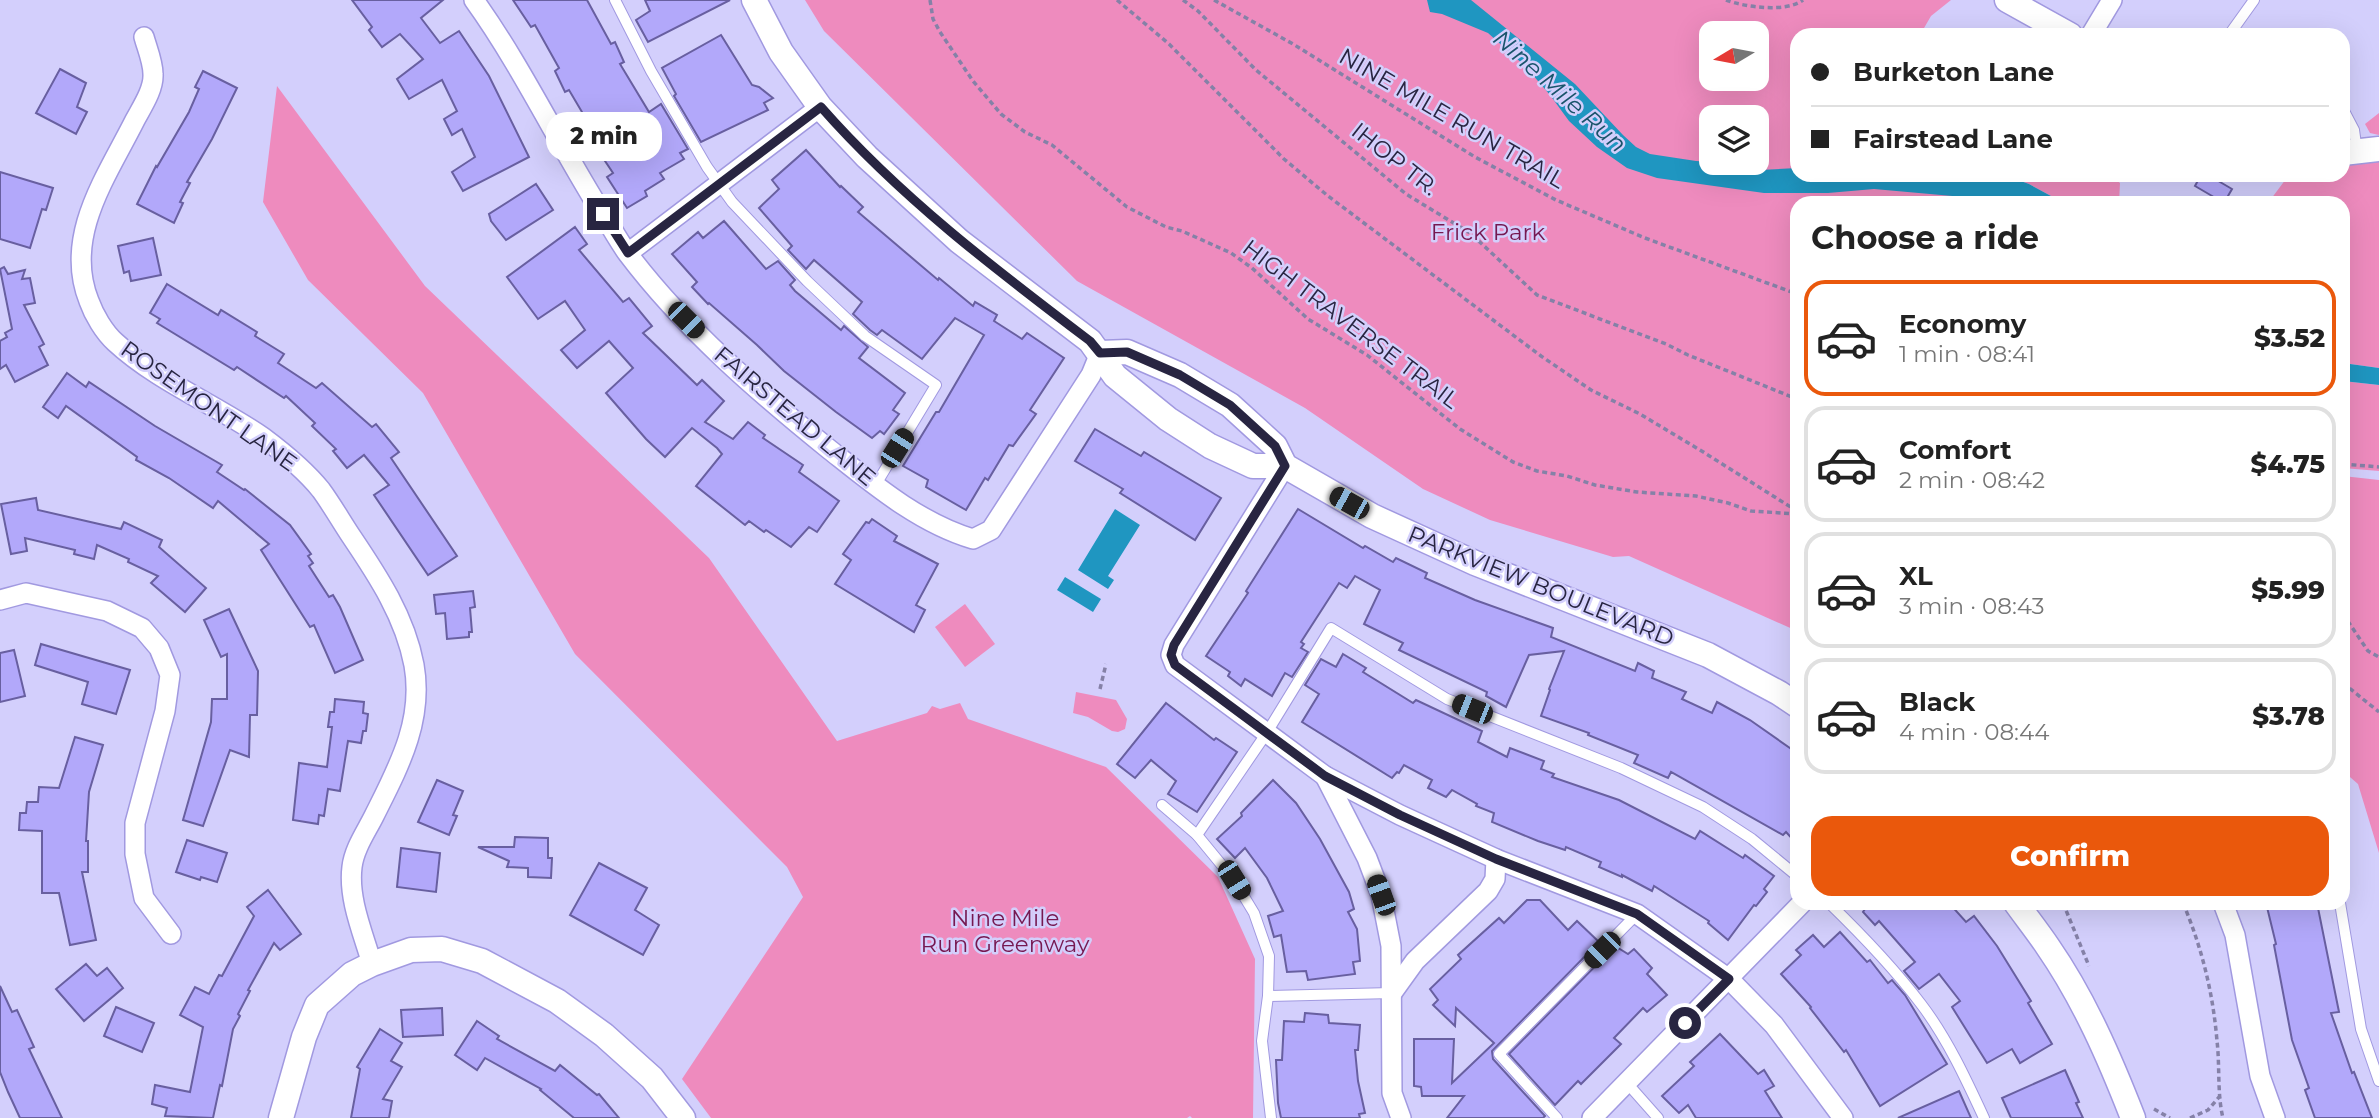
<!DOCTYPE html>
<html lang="en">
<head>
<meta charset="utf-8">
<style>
  :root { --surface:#fff; --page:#f6f6f6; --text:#222; --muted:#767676; --line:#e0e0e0; --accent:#ea580c }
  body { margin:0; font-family:Montserrat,sans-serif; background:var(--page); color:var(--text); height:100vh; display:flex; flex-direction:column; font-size:26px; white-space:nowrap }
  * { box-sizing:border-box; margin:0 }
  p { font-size:23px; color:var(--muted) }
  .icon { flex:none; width:38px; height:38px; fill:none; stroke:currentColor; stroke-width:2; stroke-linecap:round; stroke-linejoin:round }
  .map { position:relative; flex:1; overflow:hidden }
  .side { position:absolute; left:1790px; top:196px; width:560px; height:714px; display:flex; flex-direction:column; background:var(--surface); border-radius:21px; box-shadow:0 7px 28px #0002 }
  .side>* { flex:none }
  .top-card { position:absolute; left:1790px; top:28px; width:560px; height:154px; border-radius:21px; box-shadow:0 7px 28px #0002; display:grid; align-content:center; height:154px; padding:0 21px; background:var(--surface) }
  .needle { width:46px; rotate:260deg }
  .buttons { position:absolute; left:1699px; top:21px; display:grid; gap:14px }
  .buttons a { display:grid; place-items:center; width:70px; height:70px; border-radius:14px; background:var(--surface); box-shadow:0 7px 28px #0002; font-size:35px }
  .end { position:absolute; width:32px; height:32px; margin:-16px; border:9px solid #282541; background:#fff; box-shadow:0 0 0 4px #fff }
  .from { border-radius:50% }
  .bubble { position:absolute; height:49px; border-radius:21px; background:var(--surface); box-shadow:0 7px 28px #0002; font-size:23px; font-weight:800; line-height:49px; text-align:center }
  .car { position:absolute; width:21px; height:42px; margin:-21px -10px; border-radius:9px; box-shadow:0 0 5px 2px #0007; background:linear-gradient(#222 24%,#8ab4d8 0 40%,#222 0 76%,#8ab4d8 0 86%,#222 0) }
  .top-card b { display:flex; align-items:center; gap:24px; height:66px; font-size:26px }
  .top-card b+b { border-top:2px solid var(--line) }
  .top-card i { width:18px; height:18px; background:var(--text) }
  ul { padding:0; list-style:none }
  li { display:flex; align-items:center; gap:21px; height:116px; margin:0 14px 10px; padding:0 7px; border:4px solid var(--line); border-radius:21px }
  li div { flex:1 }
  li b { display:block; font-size:26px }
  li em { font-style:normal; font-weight:800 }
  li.on { border-color:var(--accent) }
  li>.icon { width:63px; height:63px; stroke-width:1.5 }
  h2 { padding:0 21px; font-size:32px; line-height:84px }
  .action { display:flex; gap:14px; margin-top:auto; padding:14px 21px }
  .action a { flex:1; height:80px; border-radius:21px; background:var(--accent); color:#fff; font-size:28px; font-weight:800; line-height:80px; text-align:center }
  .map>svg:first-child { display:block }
  .green { fill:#ee8bbe; fill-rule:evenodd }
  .water { fill:#1f96c1 }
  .building { fill:#b2a8fa; stroke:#685fa0; stroke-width:2 }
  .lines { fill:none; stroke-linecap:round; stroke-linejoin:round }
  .service-casing { stroke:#a199e0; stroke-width:12 }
  .minor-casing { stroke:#a199e0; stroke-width:22 }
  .tertiary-casing { stroke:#a199e0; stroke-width:27 }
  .path { stroke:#8581a7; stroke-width:3.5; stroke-dasharray:5 3.5; stroke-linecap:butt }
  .service { stroke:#fff; stroke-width:10 }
  .minor { stroke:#fff; stroke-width:19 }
  .tertiary { stroke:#fff; stroke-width:24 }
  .route { stroke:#282541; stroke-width:9 }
  .labels { text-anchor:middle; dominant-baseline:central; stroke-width:5; stroke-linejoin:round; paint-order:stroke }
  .street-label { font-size:23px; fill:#282541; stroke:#d3cffc }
  .park-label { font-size:23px; fill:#761851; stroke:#d3cffc }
  .water-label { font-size:24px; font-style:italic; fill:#19546b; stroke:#d3cffc }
</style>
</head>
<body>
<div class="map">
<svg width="2379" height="1118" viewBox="0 0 2379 1118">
  <rect width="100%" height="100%" fill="#d3cffc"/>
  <g class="green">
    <path d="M805 0H1951L1931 16 1920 35H1797V175L1997 200 2004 203H1797V631L1629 556 1613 557 1490 520 1423 489 1305 408 1077 281 824 31ZM1712 33H1757V79H1712ZM1712 117H1757V163H1712Z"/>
    <path d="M277 86 425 286 709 558 837 741 927 713 932 706 940 709 960 703 968 719 1106 767 1218 877 1255 959 1253 1118H1192L1190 1116 1187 1118H711L682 1079 803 897 787 867 575 654 423 393 308 280 263 202Z"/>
    <path d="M2379 113V135L2370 133 2365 124Z"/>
    <path d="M2379 160V368L2343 363V203H2268L2289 175H2343V165Z"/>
    <path d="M2004 175H2110L2120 183 2119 203H2064L2029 184Z"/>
    <path d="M2343 381 2379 385V471L2343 468Z"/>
    <path d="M2343 476 2379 480V853L2358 784 2343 771Z"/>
    <path d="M965 604 995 644 965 667 935 627Z"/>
    <path d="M1076 692 1116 700 1127 719 1125 729 1118 732 1112 731 1088 717 1073 713Z"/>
  </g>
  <g class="water">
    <path d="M1427 0H1471L1575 84 1623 135 1636 147 1650 154 1696 161 1729 163 1760 170 1797 168V175H2004L2029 184 2064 203H2004L1997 200 1874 189 1828 193H1764L1657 178 1627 168 1597 147 1569 121 1550 95 1525 66 1488 33 1442 14 1430 12Z"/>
    <path d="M2343 363 2379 368V385L2343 381Z"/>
    <path d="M1115 509 1140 525 1108 576 1114 580 1108 589 1078 570Z"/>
    <path d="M1065 577 1101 599 1093 612 1057 590Z"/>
  </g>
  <g class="building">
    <path d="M352 0H443L421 18 440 43 459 31 489 76 529 157 463 191 452 172 475 157 462 129 452 135 444 119 457 111 442 80 409 99 397 79 423 59 400 34 382 47 369 30 372 27Z"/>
    <path d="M513 0H587L611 44 615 42 624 62 620 64 649 112 661 104 688 149 680 153 684 159 660 173 664 179 645 191 647 196 627 208 607 177 613 173 595 146 598 144 593 136 595 134 569 90 565 92 555 71 559 68 535 25 531 27Z"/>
    <path d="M645 0H730L648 42 636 20 650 11Z"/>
    <path d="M721 35 752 85 759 87 773 98 764 103 768 110 701 142 674 96 676 94 662 68Z"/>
    <path d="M60 69 86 83 77 107 87 112 76 134 36 113Z"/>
    <path d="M203 71 237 88 212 139 187 182 190 183 180 202 183 203 174 223 137 204 156 166 157 167 189 112 199 89 195 87Z"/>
    <path d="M806 150 840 187 841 186 863 207 858 212 938 280 939 278 973 306 975 302 997 315 994 321 1022 339 1027 333 1064 358 1030 410 1036 414 1013 446 1009 445 988 480 985 478 966 510 926 487 928 480 903 466 936 412H939L984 335 955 318 922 359 882 330 877 335 870 330 853 314 862 302 814 260 806 269 788 250 792 246 759 208 779 189 772 180Z"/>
    <path d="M0 172 53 188 46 210 42 209 30 248 0 239Z"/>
    <path d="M2201 175H2208L2232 189 2224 203 2195 186Z"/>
    <path d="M536 184 553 210 506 240 491 221 489 214Z"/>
    <path d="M724 221 766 269 778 261 795 280 790 285 795 291 841 330 844 326 868 347 859 358 905 393 893 410 899 414 884 434 880 431 872 438 836 412 784 371 757 345 709 303 708 304 692 287 697 282 672 254 698 232 703 238Z"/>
    <path d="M575 227 587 244 579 250 623 302 629 298 652 326 643 333 697 385 702 380 724 401 705 422 733 439 748 422 765 435 763 438 803 465 799 472 839 501 817 532 809 527 791 547 766 530 764 532 749 521 745 525 696 486 722 454 717 448 692 428 665 457 646 439 606 393 633 368 609 341 577 368 561 350 585 330 565 301 538 319 507 277Z"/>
    <path d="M153 238 161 275 131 281 129 271 124 273 118 246Z"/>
    <path d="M4 267 8 274 25 270 22 279 30 278 35 303 24 305 44 344 39 347 48 365 15 382 6 365 0 369V341L7 337 5 333 12 329 0 269Z"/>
    <path d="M167 284 218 315 221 310 257 332 255 336 284 354 278 363 316 388 322 383 372 427 376 424 399 452 391 458 457 556 428 575 374 495 389 485 364 455 347 468 333 451 336 449 312 426 315 423 286 396 284 398 237 367 234 370 157 323 160 319 150 313Z"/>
    <path d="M67 373 86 387 89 382 155 426 222 465 217 472 244 490 245 489 290 525 311 554 308 556 313 563 309 566 329 597 333 595 340 607 363 660 335 673 314 625 310 627 261 550 269 544 218 501 213 508 169 478 136 460 137 457 66 406 58 418 43 407Z"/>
    <path d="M1095 429 1141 456 1144 452 1221 498 1195 540 1120 493 1123 489 1075 461Z"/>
    <path d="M36 498 38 510 121 529 124 522 162 540 159 547 206 588 185 612 151 583 158 576 128 562 129 559 97 545 94 559 74 554 75 550 25 538 27 551 11 554 1 504Z"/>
    <path d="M1298 509 1363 548 1365 546 1393 562 1396 558 1427 573 1425 578 1475 600 1553 628 1551 637 1635 671 1638 663 1654 671 1652 678 1686 692 1682 699 1712 713 1717 702 1750 720 1797 753V844L1786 832 1783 835 1671 772 1668 778 1634 763 1638 755 1588 735 1589 733 1541 716 1550 690 1549 689 1564 651 1529 655 1506 707 1486 696 1487 692 1399 650 1403 643 1364 624 1380 590 1355 576 1347 588 1339 583 1301 642 1304 644 1301 648 1308 652 1292 677 1285 673 1272 696 1245 679 1241 686 1228 676 1230 672 1206 656 1248 593 1246 591Z"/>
    <path d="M872 519 897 536 894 541 938 564 916 605 925 610 914 632 835 584 851 560 843 554 866 522 869 523Z"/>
    <path d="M473 591 475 607 470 608 472 632H469V637L447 639 445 613 436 614 434 595Z"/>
    <path d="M229 609 258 671 257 715H250L249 757 230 750 203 826 183 820 211 722 212 699H227V654L221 657 204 620Z"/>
    <path d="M41 644 130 670 116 714 82 704 88 682 35 665Z"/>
    <path d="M14 650 25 696 0 702V653Z"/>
    <path d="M1343 654 1366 668 1363 672 1413 703 1416 700 1482 731 1478 742 1507 757 1510 748 1544 761 1541 769 1554 774 1552 777 1619 800 1695 839 1700 831 1743 858 1745 855 1774 876 1764 889 1767 892 1756 906 1754 905 1728 940 1708 923 1709 921 1654 886 1652 891 1622 875V877L1599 867 1601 862 1566 847 1565 850 1538 841 1492 822 1494 813 1476 806 1477 804 1452 790 1446 797 1428 788 1432 780 1404 765 1399 773 1397 772 1392 778 1302 722 1319 694 1305 685 1321 659 1336 667Z"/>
    <path d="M335 699 364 702 363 713 368 714 366 731H363L361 743 348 741 340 791 328 789 324 816 319 815 318 824 293 820 299 763 327 767 332 727H328L330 712H334Z"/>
    <path d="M1166 703 1214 740 1216 738 1237 752 1197 812 1168 794 1176 781 1151 760 1135 778 1117 764Z"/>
    <path d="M75 737 103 745 89 792 86 841H88V872H82L96 940 70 945 59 893H42V831L19 830 20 813H26L27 802H38L39 787 59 788Z"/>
    <path d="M437 780 463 791 453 815 457 816 449 835 418 822Z"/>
    <path d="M1273 780 1296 803 1320 839 1349 892 1354 909 1348 912 1357 929 1360 961 1353 962 1355 974 1308 980 1306 971 1287 972 1281 935 1274 937 1268 916 1283 911 1267 878 1245 848 1235 858 1217 839 1242 816 1241 813Z"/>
    <path d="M515 837 548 838V858H552L551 878 528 877V868L507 867 509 861 478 847H514Z"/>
    <path d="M187 840 227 853 217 882 201 877 200 880 176 872Z"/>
    <path d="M401 848 440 853 436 892 397 887Z"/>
    <path d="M599 863 647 888 635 910 659 925 643 955 570 915Z"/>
    <path d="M268 890 301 934 280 950 274 943 248 990 250 991 238 1014 240 1016 233 1029 222 1086 220 1085 213 1118 165 1116 167 1108 152 1104 155 1085 190 1092 203 1027 180 1015 195 987 209 994 219 975 222 976 254 916 247 907Z"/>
    <path d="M1527 900H1540L1568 930 1577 921 1599 942 1492 1051 1493 1059 1545 1116 1543 1118H1447L1464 1096H1422L1421 1087 1414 1086V1039H1454L1452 1083 1494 1043 1456 1008 1455 1026 1433 1005 1438 1000 1430 989 1461 959 1458 955 1499 918 1504 923Z"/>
    <path d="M1864 903H1949L1966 922 1974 916 1997 946 2031 1001 2028 1003 2052 1044 2020 1063 2012 1049 1987 1063 1952 1007 1960 1001 1939 974 1919 989 1904 971 1915 962 1879 921 1875 925 1863 912 1867 906Z"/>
    <path d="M2266 903H2317L2339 1012 2331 1013 2352 1073 2354 1072 2372 1118H2315L2305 1090 2309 1088 2292 1040 2274 945 2276 944Z"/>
    <path d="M1840 932 1867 962 1870 960 1888 983 1892 980 1905 995 1947 1064 1880 1106 1846 1050 1844 1052 1810 1008 1811 1007 1781 974 1801 955 1796 950 1813 935 1824 947Z"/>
    <path d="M1615 946 1628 954 1634 949 1652 968 1647 974 1667 995 1647 1012 1643 1008 1614 1038 1621 1044 1581 1084 1578 1081 1555 1105 1509 1054Z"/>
    <path d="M86 964 97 976 107 968 123 988 84 1021 56 989Z"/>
    <path d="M0 986 12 1012 17 1010 34 1047 29 1049 62 1118H20L8 1092 0 1072Z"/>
    <path d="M116 1007 154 1023 142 1052 104 1036Z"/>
    <path d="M442 1008 443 1035 403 1037 401 1010Z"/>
    <path d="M1305 1013 1328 1015 1329 1023 1360 1025 1358 1050H1355L1358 1081 1365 1113 1359 1114 1360 1118H1281L1278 1103 1276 1060H1282L1284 1021 1304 1022Z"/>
    <path d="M477 1021 499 1036 497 1039 555 1071 560 1065 597 1095 599 1094 619 1118H574L540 1090 541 1089 485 1058 477 1070 455 1055Z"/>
    <path d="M380 1029 402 1043 391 1061 402 1067 383 1099 392 1101 389 1118H351L360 1069 357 1067Z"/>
    <path d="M1720 1034 1758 1074 1764 1070 1774 1086 1765 1091 1782 1118H1696L1688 1105 1679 1113 1662 1096 1694 1066 1690 1062Z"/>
    <path d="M2065 1070 2079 1102 2076 1103 2083 1118H2011L2002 1098Z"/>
    <path d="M1959 1091 1971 1118H1898Z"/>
  </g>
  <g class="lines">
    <g class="service-casing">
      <g id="service">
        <path d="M615 0 651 71 707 167 732 202 807 281 865 336 936 385 875 486"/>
        <path d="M2229 35 2254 0"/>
        <path d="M2343 109 2354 130 2357 152"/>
        <path d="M1162 805 1197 835 1234 880 1254 913 1269 956 1268 996 1262 1041 1271 1118"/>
        <path d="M1197 835 1266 734 1331 628 1447 699 1621 768 1703 807 1752 839 1797 876"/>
        <path d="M1829 903C1861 934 1893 967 1921 1004 1947 1038 1966 1079 1984 1118"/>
        <path d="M2340 903 2361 1029 2379 1081"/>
        <path d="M1268 996 1392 993"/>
        <path d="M1627 1083 1658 1118"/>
        <path d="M1557 1118 1499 1054 1637 914"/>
      </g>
    </g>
    <g class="minor-casing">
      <g id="minor">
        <path d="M474 0C520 64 555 137 597 205 608 221 617 239 628 254 684 328 758 392 830 450 873 484 919 523 973 539L991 530 1091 375 1100 353"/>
        <path d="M2091 35 2112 0"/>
        <path d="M144 37C147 48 153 62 153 74 154 89 142 107 135 120 107 176 63 236 89 301 94 315 104 332 115 342 157 381 217 405 264 438 284 453 305 470 321 490 332 505 341 521 351 536 378 576 405 617 414 665 424 721 398 768 374 816 366 832 354 849 352 867 348 899 363 933 372 964"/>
        <path d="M628 253 820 107"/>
        <path d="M1285 466 1174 645 1171 655 1175 665 1325 776 1400 815 1496 859 1637 914 1729 979 1774 1025 1843 1118"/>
        <path d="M0 600 26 593 107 611 142 628 159 648 170 675 165 711 135 823V854L144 898 171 934"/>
        <path d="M1325 776 1367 858 1381 895 1391 946 1392 1093 1401 1118"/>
        <path d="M2223 903 2235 935 2260 1076 2275 1118"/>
        <path d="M1392 993 1415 961 1488 891 1495 879 1496 859"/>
        <path d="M1592 1118 1802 903"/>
      </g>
    </g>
    <g class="tertiary-casing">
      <g id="tertiary">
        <path d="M754 0 781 52 820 107 867 157 959 241 1090 341 1115 376 1168 419 1210 446 1253 466H1285"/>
        <path d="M2007 0 2070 35"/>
        <path d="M2343 153 2379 149"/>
        <path d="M1100 353 1127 352 1180 375 1230 405 1275 446 1285 466 1372 516 1475 563 1708 655 1779 693 1797 705"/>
        <path d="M2016 903C2026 917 2038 932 2048 947 2084 999 2110 1059 2133 1118"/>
        <path d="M281 1118 304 1037 317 1005 352 974 372 964 411 950 442 949 482 961 557 1001 604 1035 652 1078 683 1118"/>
      </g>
    </g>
    <g class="path">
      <path d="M930 0 933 19 940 32 973 81 1001 114 1025 132 1052 145 1127 207 1166 227 1182 231 1231 253 1252 268 1308 319 1367 355 1460 429 1513 462 1537 471 1567 476 1595 485 1637 492 1696 496 1728 503 1751 511 1797 514"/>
      <path d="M1117 0 1169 44 1284 159 1328 196 1541 356 1591 390 1640 414 1700 450 1797 511"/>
      <path d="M1183 0 1198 11 1256 70 1406 194 1470 233 1537 295 1666 344 1688 355 1797 399"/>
      <path d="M1214 0 1293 44 1475 157 1556 200 1645 238 1797 294"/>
      <path d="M1726 0C1744 7 1786 13 1803 0"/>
      <path d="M2343 464 2379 467"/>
      <path d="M2343 614 2368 651 2379 657"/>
      <path d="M2343 683 2379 712"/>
      <path d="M1100 689 1106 664"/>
      <path d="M2063 903 2089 966"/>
      <path d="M2183 903C2202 948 2213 993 2217 1041 2220 1066 2217 1094 2223 1118"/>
      <path d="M2154 1109 2170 1118"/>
      <path d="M2190 1118 2208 1110 2220 1096"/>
    </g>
    <use href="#service" class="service"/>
    <use href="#minor" class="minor"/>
    <use href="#tertiary" class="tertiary"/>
  </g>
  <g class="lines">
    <path class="route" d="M603 214 628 253 821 107C900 197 995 269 1090 341L1100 353 1127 352 1180 375 1230 405 1275 446 1285 466 1174 645 1171 655 1175 665 1325 776 1400 815 1496 859 1637 914 1729 979 1685 1023"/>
  </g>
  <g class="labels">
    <g class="street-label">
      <text transform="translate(1452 118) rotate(30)">NINE MILE RUN TRAIL</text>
      <text transform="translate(1395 159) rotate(38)">IHOP TR.</text>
      <text transform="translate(1351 324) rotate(37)">HIGH TRAVERSE TRAIL</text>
      <text transform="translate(209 406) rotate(35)">ROSEMONT LANE</text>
      <text transform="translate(795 416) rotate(40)">FAIRSTEAD LANE</text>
      <text transform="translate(1541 586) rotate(22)">PARKVIEW BOULEVARD</text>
    </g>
    <g class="park-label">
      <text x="1488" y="232">Frick Park</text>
      <text x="1005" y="918">Nine Mile<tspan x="1005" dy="26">Run Greenway</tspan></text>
    </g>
    <g class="water-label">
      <text transform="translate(1560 91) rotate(42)">Nine Mile Run</text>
    </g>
  </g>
</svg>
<div class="buttons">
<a><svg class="needle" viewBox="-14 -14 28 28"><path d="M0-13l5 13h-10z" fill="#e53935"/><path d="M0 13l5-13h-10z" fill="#767676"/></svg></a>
<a><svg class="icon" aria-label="layers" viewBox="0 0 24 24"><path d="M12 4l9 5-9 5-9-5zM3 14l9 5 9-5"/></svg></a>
</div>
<i class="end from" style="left:1685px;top:1023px"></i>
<i class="end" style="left:603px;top:214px"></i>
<div class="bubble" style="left:546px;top:112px;width:116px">2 min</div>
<i class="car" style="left:686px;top:320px;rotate:135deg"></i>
<i class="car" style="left:897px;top:448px;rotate:32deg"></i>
<i class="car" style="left:1349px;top:503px;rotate:299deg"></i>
<i class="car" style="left:1472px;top:709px;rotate:292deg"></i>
<i class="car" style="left:1234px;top:880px;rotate:148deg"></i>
<i class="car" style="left:1381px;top:895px;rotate:340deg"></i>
<i class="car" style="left:1602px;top:950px;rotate:225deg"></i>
<div class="top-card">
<b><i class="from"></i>Burketon Lane</b>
<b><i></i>Fairstead Lane</b>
</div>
<section class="side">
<h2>Choose a ride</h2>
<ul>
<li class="on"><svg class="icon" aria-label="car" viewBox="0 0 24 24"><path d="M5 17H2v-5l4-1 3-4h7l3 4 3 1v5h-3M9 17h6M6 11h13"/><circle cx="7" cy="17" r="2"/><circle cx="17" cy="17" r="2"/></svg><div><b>Economy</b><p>1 min · 08:41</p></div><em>$3.52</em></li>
<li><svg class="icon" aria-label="car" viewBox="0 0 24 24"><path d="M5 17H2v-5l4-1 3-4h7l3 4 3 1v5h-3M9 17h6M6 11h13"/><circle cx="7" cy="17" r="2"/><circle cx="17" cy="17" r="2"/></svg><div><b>Comfort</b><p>2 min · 08:42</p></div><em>$4.75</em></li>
<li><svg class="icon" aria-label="car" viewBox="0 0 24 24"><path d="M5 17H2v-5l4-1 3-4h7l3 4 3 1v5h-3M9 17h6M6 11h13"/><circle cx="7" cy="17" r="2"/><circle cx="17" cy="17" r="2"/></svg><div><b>XL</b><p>3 min · 08:43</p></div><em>$5.99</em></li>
<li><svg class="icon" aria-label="car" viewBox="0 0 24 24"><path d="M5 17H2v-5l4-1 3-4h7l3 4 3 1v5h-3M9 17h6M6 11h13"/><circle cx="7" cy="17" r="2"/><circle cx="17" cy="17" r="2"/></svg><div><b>Black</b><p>4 min · 08:44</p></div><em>$3.78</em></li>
</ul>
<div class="action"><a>Confirm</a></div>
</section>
</div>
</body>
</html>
